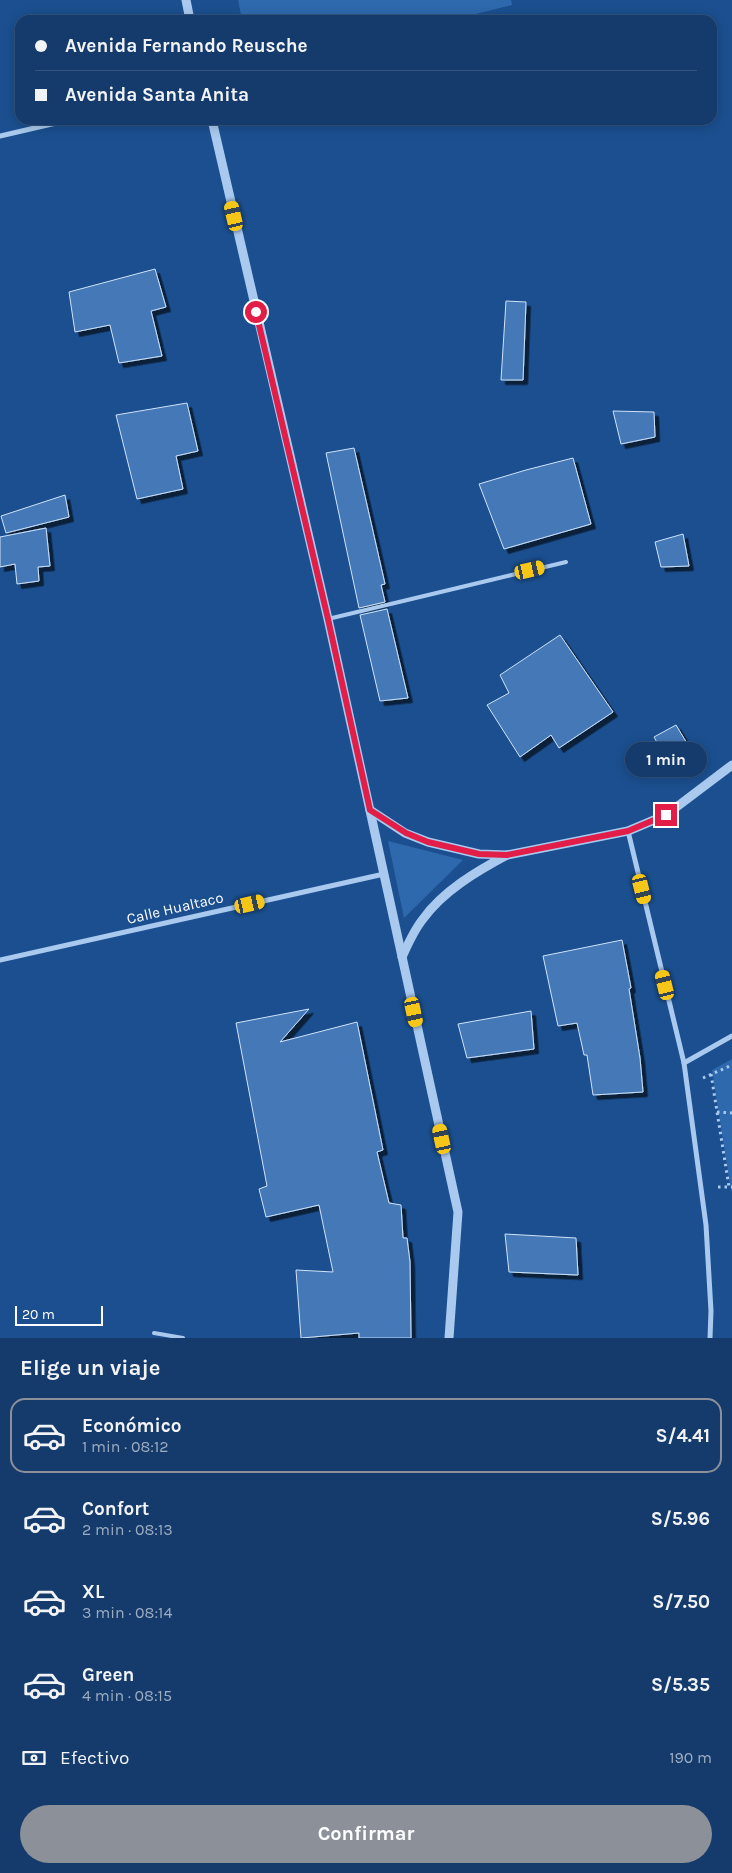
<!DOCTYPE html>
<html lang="es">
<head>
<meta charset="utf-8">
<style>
  :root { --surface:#143b6b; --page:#1d4271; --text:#f1f3f6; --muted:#9dadc1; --line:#33557e; --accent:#8c9099 }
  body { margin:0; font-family:Karla,sans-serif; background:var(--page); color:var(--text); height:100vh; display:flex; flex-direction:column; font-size:19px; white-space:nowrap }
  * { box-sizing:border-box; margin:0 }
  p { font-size:16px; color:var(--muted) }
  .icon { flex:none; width:28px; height:28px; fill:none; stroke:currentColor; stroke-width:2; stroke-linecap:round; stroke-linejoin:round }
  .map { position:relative; height:1338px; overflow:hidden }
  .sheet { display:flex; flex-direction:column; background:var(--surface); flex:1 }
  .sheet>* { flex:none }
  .guide { position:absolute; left:15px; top:15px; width:702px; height:110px; border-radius:15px; box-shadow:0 2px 12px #0003,0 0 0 1px var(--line); display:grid; align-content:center; height:110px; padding:0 20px; background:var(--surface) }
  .scale { position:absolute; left:15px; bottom:12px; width:88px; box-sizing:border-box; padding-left:5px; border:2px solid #fff; border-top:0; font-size:14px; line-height:18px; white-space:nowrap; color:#fff; -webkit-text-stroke:4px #1b4f8f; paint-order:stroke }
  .end { position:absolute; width:22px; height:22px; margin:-11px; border:6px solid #e11d48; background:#fff; box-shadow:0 0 0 2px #fff }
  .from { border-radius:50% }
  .bubble { position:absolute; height:35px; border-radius:18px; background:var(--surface); box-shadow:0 2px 12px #0003,0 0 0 1px var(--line); font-size:16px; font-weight:700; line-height:35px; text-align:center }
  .car { position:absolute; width:15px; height:30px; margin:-15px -8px; border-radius:6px; box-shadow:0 0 4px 1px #0007; background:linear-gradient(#f5c518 24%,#345 0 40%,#f5c518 0 76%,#345 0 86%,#f5c518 0) }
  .guide b { display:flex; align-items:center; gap:18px; height:48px; font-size:19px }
  .guide b+b { border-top:1px solid var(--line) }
  .guide i { width:12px; height:12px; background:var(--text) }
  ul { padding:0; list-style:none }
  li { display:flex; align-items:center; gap:15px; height:75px; margin:0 10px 8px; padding:0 10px; border:2px solid transparent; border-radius:15px }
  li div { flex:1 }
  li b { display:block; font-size:19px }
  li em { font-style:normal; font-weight:700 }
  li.on { border-color:var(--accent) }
  li>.icon { width:45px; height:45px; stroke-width:1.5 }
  h2 { padding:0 20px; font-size:22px; line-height:60px }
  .pay { display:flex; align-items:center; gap:12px; height:55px; padding:0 20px; font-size:19px }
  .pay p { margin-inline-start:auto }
  .button { display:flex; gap:10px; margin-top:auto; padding:10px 20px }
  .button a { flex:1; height:58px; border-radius:30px; background:var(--accent); color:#fff; font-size:20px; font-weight:700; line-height:58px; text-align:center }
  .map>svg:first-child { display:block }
  .green { fill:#2e69ad }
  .building { fill:#4478b7; stroke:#cfe3fa; filter:url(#shadow) }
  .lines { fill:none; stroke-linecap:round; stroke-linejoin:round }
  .path { stroke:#a9c9ee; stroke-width:3; stroke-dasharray:2.5 4; stroke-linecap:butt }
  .service { stroke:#a9c9ee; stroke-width:4 }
  .minor { stroke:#a9c9ee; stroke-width:5 }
  .tertiary { stroke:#a9c9ee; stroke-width:9 }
  .route { stroke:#e11d48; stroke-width:6 }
  .labels { text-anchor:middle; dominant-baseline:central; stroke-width:4; stroke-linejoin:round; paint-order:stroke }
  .street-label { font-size:15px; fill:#fff; stroke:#1b4f8f }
</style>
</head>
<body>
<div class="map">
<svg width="732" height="1338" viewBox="0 0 732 1338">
  <defs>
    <filter id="shadow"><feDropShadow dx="4.5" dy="4.5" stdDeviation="0" flood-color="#0009"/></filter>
  </defs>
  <rect width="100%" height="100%" fill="#1b4f8f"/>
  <g class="green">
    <path d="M238 0H511L512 5 451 20H242Z"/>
    <path d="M388 841 463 860 404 918Z"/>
    <path d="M732 1059V1191H731L712 1070Z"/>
  </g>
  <g class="building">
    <path d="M155 269 166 307 151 311 162 356 119 363 110 325 75 332 69 292Z"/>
    <path d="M506 301 526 302 523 380H501Z"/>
    <path d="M187 403 198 451 176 456 183 489 137 499 116 415Z"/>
    <path d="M613 411 654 412 655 437 621 444Z"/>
    <path d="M354 448 385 584 381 585 385 602 359 608 326 453Z"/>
    <path d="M573 458 591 524 504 549 479 484 526 470Z"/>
    <path d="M65 495 69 517 6 533 1 516Z"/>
    <path d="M46 528 50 566 38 567 39 581 17 584 15 564 0 567V537Z"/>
    <path d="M683 534 689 566 661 567 655 542Z"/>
    <path d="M387 609 408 698 380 701 360 615Z"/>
    <path d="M560 635 613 712 559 748 551 735 520 757 487 705 509 693 500 675Z"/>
    <path d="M676 725 688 745 664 755 654 737Z"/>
    <path d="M622 940 631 988 629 989 640 1058 643 1092 593 1095 587 1055H584L577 1023 558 1026 543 956Z"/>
    <path d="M309 1009 280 1042 357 1022 383 1150 377 1152 389 1203 401 1205 403 1238H407L410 1262 411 1338H359V1333L301 1338 296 1270 333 1272 319 1205 266 1217 259 1189 267 1186 236 1023Z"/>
    <path d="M531 1011 534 1049 467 1058 458 1024Z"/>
    <path d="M505 1234 576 1238 578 1275 509 1272Z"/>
  </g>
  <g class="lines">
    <g class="path">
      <path d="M711 1074 729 1187"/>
      <path d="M703 1078 732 1065"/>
      <path d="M717 1112 732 1113"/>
      <path d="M718 1187H732"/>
    </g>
    <g class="service">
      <path d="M328 619 566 562"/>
      <path d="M154 1333 183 1338"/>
    </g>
    <g class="minor">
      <path d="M0 136 69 120"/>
      <path d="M628 831 684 1063 706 1225 711 1311 710 1338"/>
      <path d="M0 960 384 874"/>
      <path d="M684 1063 732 1036"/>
    </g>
    <g class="tertiary">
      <path d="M186 0 190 20"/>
      <path d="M212 120 328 619 458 1212 449 1338"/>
      <path d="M370 810 405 833 428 842 479 854 507 855 628 831 666 815 732 765"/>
      <path d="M402 957C408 944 414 930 423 919 443 891 477 871 507 855"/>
    </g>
  </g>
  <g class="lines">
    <path class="route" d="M256 312 328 619 370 810 406 833 428 842 479 854 507 855 628 831 666 815"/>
  </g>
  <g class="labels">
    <g class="street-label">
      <text transform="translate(175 908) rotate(-13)">Calle Hualtaco</text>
    </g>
  </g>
</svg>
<div class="scale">20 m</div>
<i class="end from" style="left:256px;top:312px"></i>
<i class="end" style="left:666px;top:815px"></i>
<div class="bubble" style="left:625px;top:742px;width:82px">1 min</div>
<i class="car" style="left:234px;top:216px;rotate:347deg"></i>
<i class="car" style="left:530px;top:570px;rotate:77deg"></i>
<i class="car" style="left:642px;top:889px;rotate:166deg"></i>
<i class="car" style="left:250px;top:904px;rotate:77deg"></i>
<i class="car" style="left:665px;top:985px;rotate:346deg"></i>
<i class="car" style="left:414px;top:1012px;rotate:168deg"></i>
<i class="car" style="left:442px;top:1139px;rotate:348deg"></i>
<div class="guide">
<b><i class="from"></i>Avenida Fernando Reusche</b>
<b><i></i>Avenida Santa Anita</b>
</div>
</div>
<section class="sheet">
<h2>Elige un viaje</h2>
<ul>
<li class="on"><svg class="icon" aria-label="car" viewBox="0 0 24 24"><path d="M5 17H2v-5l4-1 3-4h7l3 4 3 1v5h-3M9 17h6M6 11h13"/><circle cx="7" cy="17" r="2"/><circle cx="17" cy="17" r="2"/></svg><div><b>Económico</b><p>1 min · 08:12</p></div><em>S/4.41</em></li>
<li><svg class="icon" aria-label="car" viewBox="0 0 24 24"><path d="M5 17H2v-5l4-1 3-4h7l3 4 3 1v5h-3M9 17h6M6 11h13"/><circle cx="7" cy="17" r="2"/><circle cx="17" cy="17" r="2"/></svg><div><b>Confort</b><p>2 min · 08:13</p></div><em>S/5.96</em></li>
<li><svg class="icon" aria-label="car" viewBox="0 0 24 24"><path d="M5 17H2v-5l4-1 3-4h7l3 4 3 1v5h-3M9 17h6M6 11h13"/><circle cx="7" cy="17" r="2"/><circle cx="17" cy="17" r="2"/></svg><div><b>XL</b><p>3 min · 08:14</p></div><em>S/7.50</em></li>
<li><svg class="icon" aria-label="car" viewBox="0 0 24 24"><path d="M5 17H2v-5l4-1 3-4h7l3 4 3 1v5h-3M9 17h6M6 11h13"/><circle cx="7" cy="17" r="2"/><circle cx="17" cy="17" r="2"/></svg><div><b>Green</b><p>4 min · 08:15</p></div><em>S/5.35</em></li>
</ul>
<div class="pay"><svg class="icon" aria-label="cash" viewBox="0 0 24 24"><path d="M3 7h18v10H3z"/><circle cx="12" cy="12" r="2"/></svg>Efectivo<p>190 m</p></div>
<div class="button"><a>Confirmar</a></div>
</section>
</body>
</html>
